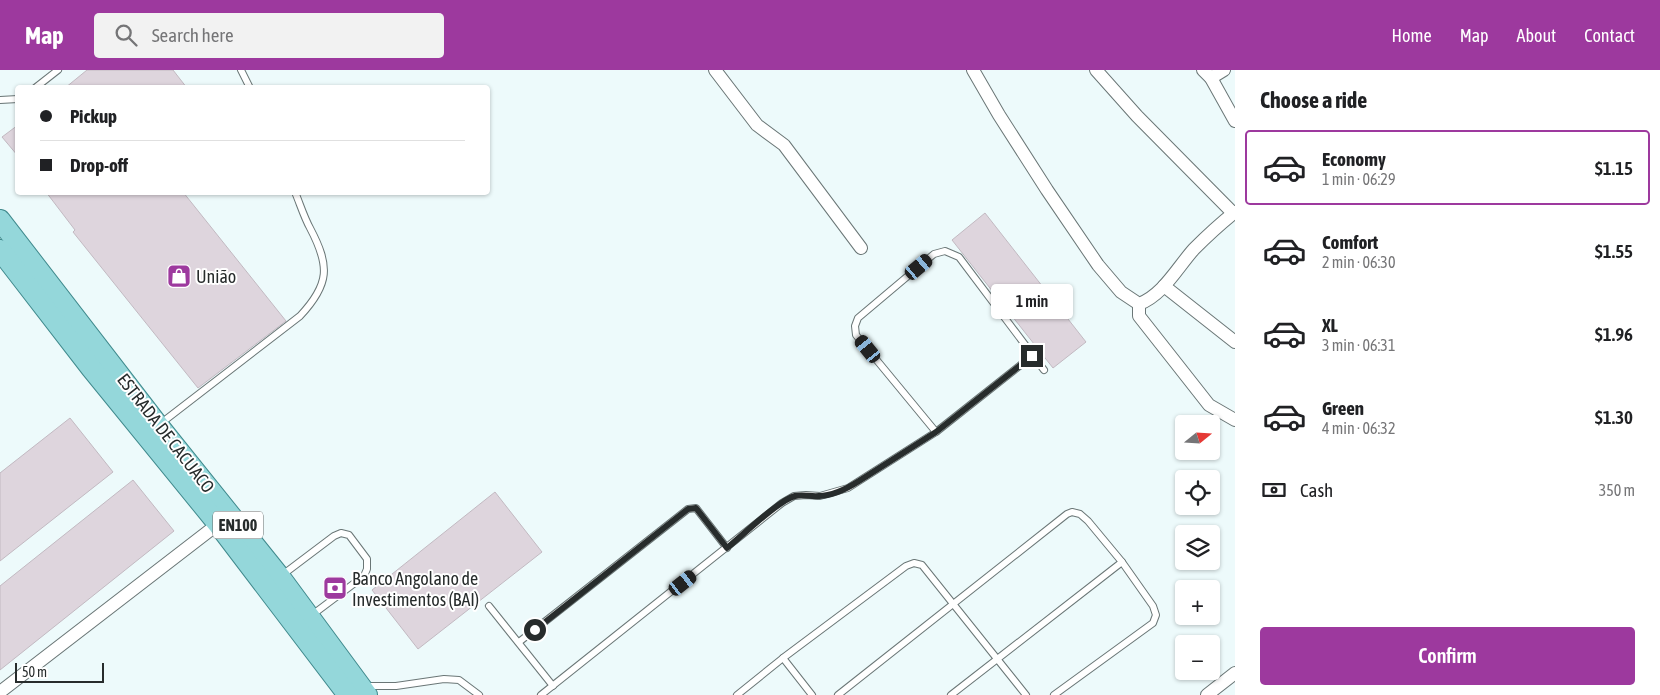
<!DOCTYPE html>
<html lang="en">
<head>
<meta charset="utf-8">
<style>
  :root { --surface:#fff; --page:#f2f2f2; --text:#202124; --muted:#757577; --line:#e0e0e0; --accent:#9d399e }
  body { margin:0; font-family:"Asap Condensed",sans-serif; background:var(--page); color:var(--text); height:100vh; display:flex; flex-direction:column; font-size:19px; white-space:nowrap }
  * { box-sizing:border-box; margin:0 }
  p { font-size:16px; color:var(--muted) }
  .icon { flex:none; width:28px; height:28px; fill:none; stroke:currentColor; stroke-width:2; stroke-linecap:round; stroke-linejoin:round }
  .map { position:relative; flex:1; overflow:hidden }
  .sheet { display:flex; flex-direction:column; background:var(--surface); width:425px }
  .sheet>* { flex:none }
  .top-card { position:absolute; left:15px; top:15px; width:475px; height:110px; border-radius:5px; box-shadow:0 1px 4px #0004; display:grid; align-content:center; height:110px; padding:0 25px; background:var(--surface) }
  .needle { width:32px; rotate:72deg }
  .fabs { position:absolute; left:1175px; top:345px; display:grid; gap:10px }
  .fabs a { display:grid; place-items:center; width:45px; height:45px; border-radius:5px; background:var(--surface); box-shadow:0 1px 4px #0004; font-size:25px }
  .scale { position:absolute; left:15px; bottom:12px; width:89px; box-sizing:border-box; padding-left:5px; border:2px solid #272c2c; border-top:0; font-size:14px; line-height:18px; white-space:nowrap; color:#272c2c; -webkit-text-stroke:4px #fff; paint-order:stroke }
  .end { position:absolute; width:22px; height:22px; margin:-11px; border:6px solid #272c2c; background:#fff; box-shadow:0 0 0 2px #fff }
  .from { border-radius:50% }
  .bubble { position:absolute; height:35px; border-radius:5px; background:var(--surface); box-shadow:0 1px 4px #0004; font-size:16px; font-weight:600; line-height:35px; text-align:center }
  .car { position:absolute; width:15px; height:30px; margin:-15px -8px; border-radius:6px; box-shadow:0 0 4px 1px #0007; background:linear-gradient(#222 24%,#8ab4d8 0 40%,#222 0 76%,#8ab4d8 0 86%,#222 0) }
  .top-card b { display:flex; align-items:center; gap:18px; height:48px; font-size:19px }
  .top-card b+b { border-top:1px solid var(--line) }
  .top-card i { width:12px; height:12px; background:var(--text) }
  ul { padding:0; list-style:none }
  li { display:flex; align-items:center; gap:15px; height:75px; margin:0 10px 8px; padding:0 15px; border:2px solid transparent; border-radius:5px }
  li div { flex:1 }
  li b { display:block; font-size:19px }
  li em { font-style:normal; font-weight:600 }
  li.current { border-color:var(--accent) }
  li>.icon { width:45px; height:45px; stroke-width:1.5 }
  h2 { padding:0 25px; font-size:22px; line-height:60px }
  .pay { display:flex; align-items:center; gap:12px; height:55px; padding:0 25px; font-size:19px }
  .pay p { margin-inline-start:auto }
  .button { display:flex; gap:10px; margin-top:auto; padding:10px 25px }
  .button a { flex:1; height:58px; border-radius:5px; background:var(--accent); color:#fff; font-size:20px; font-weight:600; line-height:58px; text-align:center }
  header { display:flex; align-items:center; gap:30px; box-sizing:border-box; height:70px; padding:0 25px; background:var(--accent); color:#fff }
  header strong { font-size:24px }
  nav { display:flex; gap:28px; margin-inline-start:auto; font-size:18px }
  .search { width:350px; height:45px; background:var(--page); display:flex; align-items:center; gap:12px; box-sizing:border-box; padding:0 18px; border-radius:5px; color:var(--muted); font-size:19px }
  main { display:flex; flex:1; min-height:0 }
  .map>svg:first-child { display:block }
  .building { fill:#ded5dd; stroke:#c2b9c1 }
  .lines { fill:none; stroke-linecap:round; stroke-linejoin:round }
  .service-casing { stroke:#6a7676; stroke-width:8 }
  .minor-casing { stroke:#6a7676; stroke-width:14 }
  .primary-casing { stroke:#408a8d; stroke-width:22 }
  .service { stroke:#fff; stroke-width:6 }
  .minor { stroke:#fff; stroke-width:12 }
  .primary { stroke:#94d7da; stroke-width:20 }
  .route { stroke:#272c2c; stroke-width:6 }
  .labels { text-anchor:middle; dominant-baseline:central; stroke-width:4; stroke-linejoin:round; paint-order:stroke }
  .shield { fill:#fff; stroke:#686b6b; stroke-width:1 }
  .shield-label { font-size:16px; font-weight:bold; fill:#272c2c }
  .poi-label { font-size:18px; fill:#272c2c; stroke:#fff; text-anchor:start }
  .street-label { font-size:18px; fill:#272c2c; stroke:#fff }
</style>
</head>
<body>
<header>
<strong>Map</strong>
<div class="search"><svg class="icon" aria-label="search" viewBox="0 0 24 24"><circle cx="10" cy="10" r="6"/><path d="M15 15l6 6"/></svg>Search here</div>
<nav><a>Home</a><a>Map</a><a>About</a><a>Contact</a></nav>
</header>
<main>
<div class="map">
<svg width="1235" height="625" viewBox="0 0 1235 625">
  <rect width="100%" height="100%" fill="#edfafb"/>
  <g class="building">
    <path d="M87 0H173L187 18H65Z"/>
    <path d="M18 55V86L2 67Z"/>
    <path d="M46 122H183L286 251 198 318 73 162 75 160Z"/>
    <path d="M985 143 1086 272 1053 298 952 170Z"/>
    <path d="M70 348 113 402 0 491V403Z"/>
    <path d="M133 410 174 461 0 600V516Z"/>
    <path d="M495 422 542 482 418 579 372 520Z"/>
  </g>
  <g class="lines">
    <g class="service-casing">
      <g id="service">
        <path d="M241 0 250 18"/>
        <path d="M35 18 58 0"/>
        <path d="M0 30 18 29"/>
        <path d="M160 354 300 246C330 214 330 196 310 158 304 147 300 134 295 122"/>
        <path d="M936 362 856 265 855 256 858 248 934 184 945 181 959 187 1044 300"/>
        <path d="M281 506 334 466 341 463 349 465 367 489V499L364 506 312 545"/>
        <path d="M489 536 553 616"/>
        <path d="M519 572 688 439 696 438 727 478"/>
        <path d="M783 588 812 625"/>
        <path d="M367 616H396L444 609 459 610 479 625"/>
        <path d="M541 625 782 433 794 426 806 425 820 426 848 418 936 362 1032 286"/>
        <path d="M737 625 783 588 906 496 914 493 922 495 1026 625"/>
        <path d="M838 625 1067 444 1072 442 1080 444 1088 451 1122 492 1153 536 1156 545 1153 553 1054 625"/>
        <path d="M951 625 1122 492"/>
      </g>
    </g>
    <g class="minor-casing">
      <g id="minor">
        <path d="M715 0 757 55 784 75 861 178"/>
        <path d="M973 0 999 45 1047 120 1098 195 1121 222 1139 234C1163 225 1177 198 1194 179 1207 166 1220 154 1235 142"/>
        <path d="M1096 0 1137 46 1233 143"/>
        <path d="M1203 0 1211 8 1235 51"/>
        <path d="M1211 8 1224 0"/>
        <path d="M1164 216 1235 272"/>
        <path d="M1139 234V246L1209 335 1235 350"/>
        <path d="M0 622 218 454"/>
        <path d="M1207 625 1235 603"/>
      </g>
    </g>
    <g class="primary-casing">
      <g id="primary">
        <path d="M0 150 158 355 280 507 367 625"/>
        <path d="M0 180 91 298 218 454 348 625"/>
      </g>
    </g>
    <use href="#service" class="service"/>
    <use href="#minor" class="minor"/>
    <use href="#primary" class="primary"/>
  </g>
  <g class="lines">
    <path class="route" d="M535 560 688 439 696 438 727 478C742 466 779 430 795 426 803 424 811 427 819 426 833 426 848 418 859 411L936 362 1032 286"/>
  </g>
  <defs>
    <g id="shop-square" transform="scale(1.25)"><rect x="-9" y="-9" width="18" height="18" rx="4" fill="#9d399e" stroke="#fff"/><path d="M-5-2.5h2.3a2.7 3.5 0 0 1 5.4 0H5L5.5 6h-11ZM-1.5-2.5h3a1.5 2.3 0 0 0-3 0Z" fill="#fff"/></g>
    <g id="bank-square" transform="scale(1.25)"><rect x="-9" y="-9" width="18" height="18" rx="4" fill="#9d399e" stroke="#fff"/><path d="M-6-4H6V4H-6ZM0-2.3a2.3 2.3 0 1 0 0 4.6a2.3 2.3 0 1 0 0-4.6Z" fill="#fff"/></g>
  </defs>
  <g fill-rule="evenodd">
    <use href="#shop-square" x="179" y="206"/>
    <use href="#bank-square" x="335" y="518"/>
  </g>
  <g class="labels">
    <rect class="shield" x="213" y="441.5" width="50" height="27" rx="4"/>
    <g class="shield-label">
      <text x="238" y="455">EN100</text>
    </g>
    <g class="poi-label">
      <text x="196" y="206">União</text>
      <text x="352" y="508">Banco Angolano de<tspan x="352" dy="21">Investimentos (BAI)</tspan></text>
    </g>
    <g class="street-label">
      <text transform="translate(166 363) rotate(52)">ESTRADA DE CACUACO</text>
    </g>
  </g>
</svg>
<div class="fabs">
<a><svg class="needle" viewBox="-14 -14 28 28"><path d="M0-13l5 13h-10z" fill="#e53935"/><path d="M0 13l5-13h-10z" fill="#757577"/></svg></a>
<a><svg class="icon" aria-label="locate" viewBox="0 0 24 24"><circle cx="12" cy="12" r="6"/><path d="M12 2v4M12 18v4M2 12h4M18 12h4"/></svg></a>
<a><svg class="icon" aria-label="layers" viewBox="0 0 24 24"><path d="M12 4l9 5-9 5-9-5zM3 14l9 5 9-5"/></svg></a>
<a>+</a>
<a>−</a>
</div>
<div class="scale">50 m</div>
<i class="end from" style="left:535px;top:560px"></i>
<i class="end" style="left:1032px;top:286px"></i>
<div class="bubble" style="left:991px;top:214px;width:82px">1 min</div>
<i class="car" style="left:919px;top:197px;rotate:50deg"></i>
<i class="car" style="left:868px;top:279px;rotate:321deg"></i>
<i class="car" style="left:683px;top:513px;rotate:52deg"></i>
<div class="top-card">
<b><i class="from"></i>Pickup</b>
<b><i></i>Drop-off</b>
</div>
</div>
<section class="sheet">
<h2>Choose a ride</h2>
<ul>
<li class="current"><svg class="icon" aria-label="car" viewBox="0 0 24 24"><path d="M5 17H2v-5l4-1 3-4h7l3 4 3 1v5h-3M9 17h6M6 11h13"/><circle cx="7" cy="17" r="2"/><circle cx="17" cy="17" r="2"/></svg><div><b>Economy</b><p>1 min · 06:29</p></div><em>$1.15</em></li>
<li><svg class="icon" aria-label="car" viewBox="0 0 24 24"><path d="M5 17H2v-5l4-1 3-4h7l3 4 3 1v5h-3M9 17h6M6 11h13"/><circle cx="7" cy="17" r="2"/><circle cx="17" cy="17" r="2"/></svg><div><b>Comfort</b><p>2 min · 06:30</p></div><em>$1.55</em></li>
<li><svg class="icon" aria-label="car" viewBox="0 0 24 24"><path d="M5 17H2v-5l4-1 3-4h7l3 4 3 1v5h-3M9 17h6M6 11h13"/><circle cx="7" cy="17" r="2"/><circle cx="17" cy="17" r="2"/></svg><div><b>XL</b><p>3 min · 06:31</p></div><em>$1.96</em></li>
<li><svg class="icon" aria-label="car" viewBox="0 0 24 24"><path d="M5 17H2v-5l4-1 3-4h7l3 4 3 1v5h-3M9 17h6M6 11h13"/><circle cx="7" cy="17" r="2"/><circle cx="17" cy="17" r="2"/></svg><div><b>Green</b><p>4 min · 06:32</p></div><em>$1.30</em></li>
</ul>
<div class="pay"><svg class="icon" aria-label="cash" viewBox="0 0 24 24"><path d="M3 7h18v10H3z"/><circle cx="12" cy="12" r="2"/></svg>Cash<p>350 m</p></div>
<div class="button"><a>Confirm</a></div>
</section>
</main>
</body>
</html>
